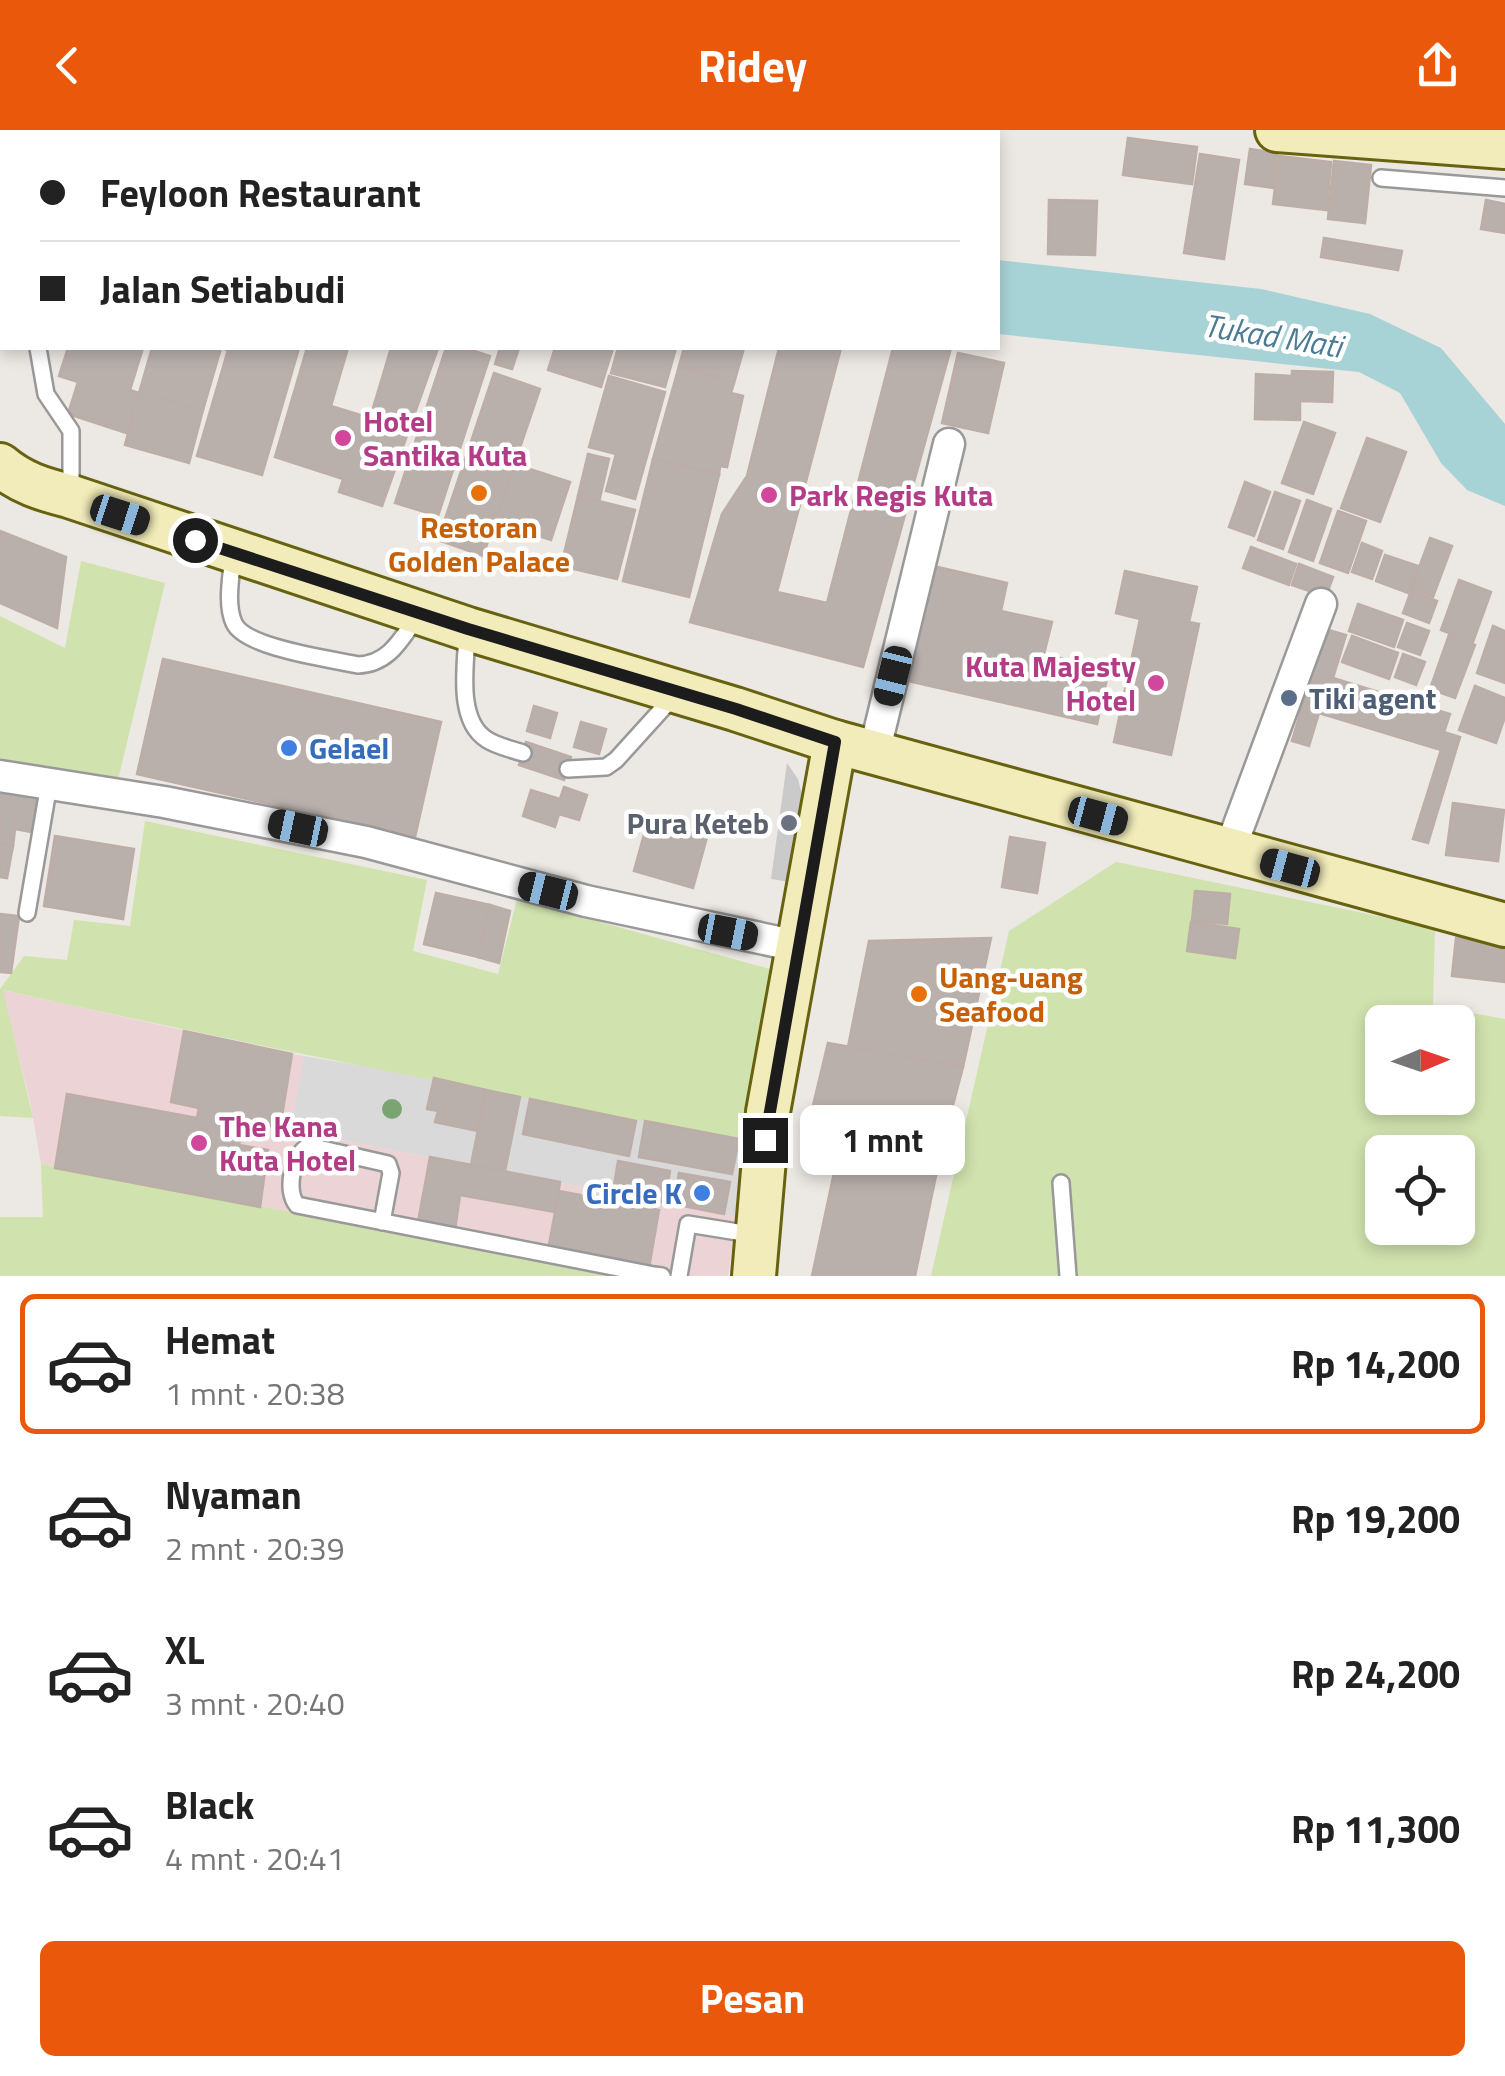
<!DOCTYPE html>
<html lang="id">
<head>
<meta charset="utf-8">
<style>
  :root { --surface:#fff; --page:#f2f2f2; --text:#222; --muted:#767676; --line:#e0e0e0; --accent:#ea580c }
  body { margin:0; font-family:"Titillium Web",sans-serif; background:var(--page); color:var(--text); height:100vh; display:flex; flex-direction:column; font-size:38px; white-space:nowrap }
  * { box-sizing:border-box; margin:0 }
  p { font-size:32px; color:var(--muted) }
  .icon { flex:none; width:55px; height:55px; fill:none; stroke:currentColor; stroke-width:2; stroke-linecap:round; stroke-linejoin:round }
  .map { position:relative; height:1146px; overflow:hidden }
  .side { display:flex; flex-direction:column; background:var(--surface); flex:1 }
  .side>* { flex:none }
  .hud { position:absolute; left:0px; top:0px; width:1000px; height:220px; box-shadow:0 5px 15px #0003; display:grid; align-content:center; height:220px; padding:0 40px; background:var(--surface) }
  .needle { width:65px; rotate:88deg }
  .tools { position:absolute; left:1365px; top:875px; display:grid; gap:20px }
  .tools a { display:grid; place-items:center; width:110px; height:110px; border-radius:15px; background:var(--surface); box-shadow:0 5px 15px #0003; font-size:50px }
  .end { position:absolute; width:45px; height:45px; margin:-22px; border:12px solid #1c1c1c; background:#fff; box-shadow:0 0 0 5px #fff }
  .from { border-radius:50% }
  .bubble { position:absolute; height:70px; border-radius:15px; background:var(--surface); box-shadow:0 5px 15px #0003; font-size:32px; font-weight:700; line-height:70px; text-align:center }
  .car { position:absolute; width:30px; height:60px; margin:-30px -15px; border-radius:12px; box-shadow:0 0 8px 2px #0007; background:linear-gradient(#222 24%,#8ab4d8 0 40%,#222 0 76%,#8ab4d8 0 86%,#222 0) }
  .hud b { display:flex; align-items:center; gap:35px; height:95px; font-size:38px }
  .hud b+b { border-top:2px solid var(--line) }
  .hud i { width:25px; height:25px; background:var(--text) }
  ul { padding:18px 0 0; list-style:none }
  li { display:flex; align-items:center; gap:30px; height:140px; margin:0 20px 15px; padding:0 20px; border:5px solid transparent; border-radius:15px }
  li div { flex:1 }
  li b { display:block; font-size:38px }
  li em { font-style:normal; font-weight:700 }
  li.selected { border-color:var(--accent) }
  li>.icon { width:90px; height:90px; stroke-width:1.5 }
  .primary-button { display:flex; gap:20px; margin-top:auto; padding:20px 40px }
  .primary-button a { flex:1; height:115px; border-radius:15px; background:var(--accent); color:#fff; font-size:40px; font-weight:700; line-height:115px; text-align:center }
  header { display:flex; justify-content:space-between; align-items:center; height:130px; padding:0 40px; background:var(--accent); color:#fff; font-size:45px; font-weight:700 }
  .map>svg:first-child { display:block }
  .residential { fill:#dad9d9 }
  .commercial { fill:#ecd4d6 }
  .religious { fill:#cacaca }
  .grass { fill:#d0e2ae; fill-rule:evenodd }
  .water { fill:#a8d3d6 }
  .building { fill:#b9b0ac; stroke:#bcada7; stroke-width:2.5 }
  .lines { fill:none; stroke-linecap:round; stroke-linejoin:round }
  .lane-casing { stroke:#999; stroke-width:20 }
  .street-casing { stroke:#999; stroke-width:35 }
  .secondary-casing { stroke:#676210; stroke-width:48 }
  .lane { stroke:#fff; stroke-width:15 }
  .street { stroke:#fff; stroke-width:30 }
  .secondary { stroke:#f2ecbb; stroke-width:42 }
  .tree { fill:#7aa572 }
  .route { stroke:#1c1c1c; stroke-width:12 }
  .hotel-dot { fill:#d1479c; stroke:#fff; stroke-width:4 }
  .food-dot { fill:#e8710a; stroke:#fff; stroke-width:4 }
  .service-dot { fill:#5c6f8a; stroke:#fff; stroke-width:4 }
  .shop-dot { fill:#3f7fe0; stroke:#fff; stroke-width:4 }
  .worship-dot { fill:#6b7280; stroke:#fff; stroke-width:4 }
  .labels { text-anchor:middle; dominant-baseline:central; stroke-width:9; stroke-linejoin:round; paint-order:stroke }
  .hotel-label { font-size:30px; font-weight:bold; fill:#b23c85; stroke:#fff; text-anchor:start }
  .food-label { font-size:30px; font-weight:bold; fill:#c56008; stroke:#fff }
  .service-label { font-size:30px; font-weight:bold; fill:#4e5e75; stroke:#fff; text-anchor:start }
  .shop-label { font-size:30px; font-weight:bold; fill:#366cbe; stroke:#fff; text-anchor:start }
  .worship-label { font-size:30px; font-weight:bold; fill:#5b616d; stroke:#fff; text-anchor:end }
  .water-label { font-size:32px; font-style:italic; fill:#4c7b93; stroke:#fff }
</style>
</head>
<body>
<header><svg class="icon" aria-label="back" viewBox="0 0 24 24"><path d="M15 5l-7 7 7 7"/></svg>Ridey<svg class="icon" aria-label="share" viewBox="0 0 24 24"><path d="M12 15V3M7 8l5-5 5 5M5 13v7h14v-7"/></svg></header>
<div class="map">
<svg width="1505" height="1146" viewBox="0 0 1505 1146">
  <rect width="100%" height="100%" fill="#ece8e3"/>
  <path class="residential" d="M292 924 434 948 739 1009 751 1015 737 1087 280 998Z"/>
  <path class="commercial" d="M2 860 304 927 291 1000 737 1087 728 1146H625L41 1034 30 971Z"/>
  <path class="religious" d="M787 633 798 649 803 669 791 752 771 749Z"/>
  <g class="grass">
    <path d="M81 431 165 453 118 650 0 631V486L65 518Z"/>
    <path d="M145 691 427 750 413 821 498 844 517 769 784 843 751 1015 738 1009C493 962 247 915 3 860L33 988 0 986V859L24 826 67 830 74 790 130 796Z"/>
    <path d="M1116 732 1435 798 1433 876 1505 889V1146H931L1009 801ZM1382 892H1458V968H1382ZM1382 1022H1458V1098H1382Z"/>
    <path d="M41 1034 625 1146H0V1087H43Z"/>
  </g>
  <path class="water" d="M998 130 1261 159 1370 184 1441 218 1505 294V376L1467 360 1441 333 1400 263 1359 242 998 204Z"/>
  <g class="building">
    <path d="M1128 8 1197 17 1192 54 1123 45Z"/>
    <path d="M1250 19 1277 23 1273 58 1245 54Z"/>
    <path d="M1200 24 1239 30 1224 129 1184 123Z"/>
    <path d="M1279 26 1331 32 1327 80 1273 74Z"/>
    <path d="M1334 31 1371 35 1365 93 1328 89Z"/>
    <path d="M1049 70 1097 71 1095 125 1048 124Z"/>
    <path d="M1486 70 1505 74V103L1481 99Z"/>
    <path d="M1324 108 1402 121 1398 140 1321 127Z"/>
    <path d="M68 218H143L130 260 139 263 126 303 68 284 78 252 59 246Z"/>
    <path d="M152 218H221L203 280 139 263Z"/>
    <path d="M221 218H299L262 345 197 326 228 220Z"/>
    <path d="M307 218H348L331 276 370 288 391 218H438L382 376 339 362 343 349 275 327Z"/>
    <path d="M446 218H465L490 226 438 386 395 373Z"/>
    <path d="M500 218H519L512 239 495 234Z"/>
    <path d="M555 218H613L601 257 548 240Z"/>
    <path d="M618 218H676L665 257 611 243Z"/>
    <path d="M684 218H744L734 253 679 236Z"/>
    <path d="M779 218H841L777 462 827 473 893 218H951L863 537 690 492 722 384 747 346Z"/>
    <path d="M958 223 1004 233 988 303 942 293Z"/>
    <path d="M679 236 734 253 731 263 743 266 727 337 720 336 719 345 653 329Z"/>
    <path d="M1292 241 1333 242 1332 272 1300 271V290L1255 289 1256 244 1292 246Z"/>
    <path d="M494 243 540 259 483 426 438 410Z"/>
    <path d="M609 246 665 262 635 369 606 361 616 324 589 317Z"/>
    <path d="M139 263 203 280 189 333 125 315Z"/>
    <path d="M1304 292 1335 303 1313 364 1282 353Z"/>
    <path d="M1367 308 1406 322 1380 392 1341 378Z"/>
    <path d="M588 324 609 329 599 372 578 366Z"/>
    <path d="M653 329 719 345 689 467 623 451Z"/>
    <path d="M514 334 570 352 551 410 495 392Z"/>
    <path d="M1245 352 1270 362 1254 406 1229 397Z"/>
    <path d="M1275 362 1300 371 1283 419 1258 410Z"/>
    <path d="M578 366 635 380 617 449 561 436Z"/>
    <path d="M1307 370 1331 379 1313 431 1289 422Z"/>
    <path d="M1338 381 1366 391 1348 443 1320 433Z"/>
    <path d="M0 401 66 427 57 498 0 473Z"/>
    <path d="M1430 408 1452 416 1433 467 1411 459Z"/>
    <path d="M1362 413 1382 421 1372 449 1352 442Z"/>
    <path d="M1251 417 1296 434 1289 455 1243 438Z"/>
    <path d="M1385 425 1418 436 1408 463 1376 451Z"/>
    <path d="M1299 434 1333 447 1326 467 1292 455Z"/>
    <path d="M929 435 1007 453 1001 481 1052 492 1044 524 1109 540 1097 594 904 550Z"/>
    <path d="M1125 441 1197 457 1189 492 1199 494 1171 625 1114 612 1140 489 1116 483Z"/>
    <path d="M1459 450 1491 462 1473 512 1441 500Z"/>
    <path d="M1411 461 1437 471 1429 493 1403 483Z"/>
    <path d="M1358 474 1403 490 1394 517 1349 501Z"/>
    <path d="M1407 493 1429 501 1420 525 1398 517Z"/>
    <path d="M1493 496 1505 501V553L1477 543Z"/>
    <path d="M1325 499 1346 505 1333 548 1450 584 1444 602 1460 607 1428 713 1413 709 1441 620 1319 583 1309 616 1292 611Z"/>
    <path d="M1449 505 1475 515 1455 568 1430 559Z"/>
    <path d="M1352 506 1398 523 1389 549 1342 532Z"/>
    <path d="M1403 524 1425 532 1416 555 1395 547Z"/>
    <path d="M163 529 441 592 415 707 137 644Z"/>
    <path d="M1475 556 1505 568V587L1496 613 1459 600Z"/>
    <path d="M534 576 557 583 550 608 527 601Z"/>
    <path d="M581 592 606 599 599 624 574 617Z"/>
    <path d="M526 612 571 627 564 650 519 635Z"/>
    <path d="M0 655 19 658 18 665 43 669 37 703 15 699 13 716 0 714Z"/>
    <path d="M564 657 587 665 579 690 559 684 555 697 523 686 531 660 560 669Z"/>
    <path d="M1453 673 1504 680 1498 731 1446 725Z"/>
    <path d="M648 690 707 707 693 758 634 741Z"/>
    <path d="M55 706 134 719 123 789 44 776Z"/>
    <path d="M1010 707 1045 713 1037 763 1002 757Z"/>
    <path d="M0 714 13 716 7 748 0 747Z"/>
    <path d="M1195 761 1230 764 1227 794 1192 791Z"/>
    <path d="M436 763 490 775 478 827 424 814Z"/>
    <path d="M490 775 510 781 499 833 478 827Z"/>
    <path d="M0 784 19 786 11 843 0 842Z"/>
    <path d="M1191 792 1239 799 1235 828 1187 821Z"/>
    <path d="M991 808 963 937 848 917 869 811Z"/>
    <path d="M1456 808 1505 813V852L1452 846Z"/>
    <path d="M184 901 292 924 280 998 244 991 239 1015 268 1020 260 1077 55 1038 67 964 197 988 199 978 171 972Z"/>
    <path d="M828 913 963 937 942 1017 810 988Z"/>
    <path d="M434 948 486 960 478 1001 435 992 438 981 427 979Z"/>
    <path d="M486 960 520 967 505 1041 471 1035Z"/>
    <path d="M530 969 636 991 629 1026 523 1004Z"/>
    <path d="M645 991 739 1009 732 1044 639 1027Z"/>
    <path d="M844 996 942 1017 915 1146H812Z"/>
    <path d="M430 1027 560 1052 555 1082 460 1065 455 1100 418 1092Z"/>
    <path d="M618 1031 670 1041 665 1073 613 1063Z"/>
    <path d="M679 1043 730 1052 724 1084 673 1074Z"/>
    <path d="M559 1061 659 1080 649 1138 548 1120Z"/>
  </g>
  <g class="lines">
    <g class="lane-casing">
      <g id="lane">
        <path d="M1381 48 1505 58"/>
        <path d="M0 93 2 94"/>
        <path d="M38 218 46 264 71 301V365"/>
        <path d="M233 422C232 444 225 473 234 493 245 518 331 529 358 535 389 534 401 509 417 487"/>
        <path d="M467 504C466 534 456 589 486 609 496 616 511 619 523 623"/>
        <path d="M568 639 606 637 616 630 674 566"/>
        <path d="M27 783 49 654"/>
        <path d="M1061 1053 1068 1146"/>
        <path d="M382 1092 391 1043 388 1034 309 1016C292 1024 285 1061 297 1075L654 1145 662 1146"/>
        <path d="M679 1146 688 1094 756 1105"/>
      </g>
    </g>
    <g class="street-casing">
      <g id="street">
        <path d="M874 623 949 314"/>
        <path d="M0 646 164 672 366 712 586 771 797 816"/>
        <path d="M1229 722 1321 474"/>
      </g>
    </g>
    <g class="secondary-casing">
      <g id="secondary">
        <path d="M1277 0 1505 17"/>
        <path d="M0 335C21 353 42 359 69 366L468 499 735 579 835 612 1505 795"/>
        <path d="M754 1146 768 982 835 612"/>
      </g>
    </g>
    <use href="#lane" class="lane"/>
    <use href="#street" class="street"/>
    <use href="#secondary" class="secondary"/>
  </g>
  <g class="tree">
    <circle cx="537" cy="435" r="10"/>
    <circle cx="392" cy="979" r="10"/>
  </g>
  <g class="lines">
    <path class="route" d="M195 410 468 499 736 579 835 612 765 1010"/>
  </g>
  <g class="hotel-dot">
    <circle cx="343" cy="308" r="10"/>
    <circle cx="769" cy="365" r="10"/>
    <circle cx="1156" cy="553" r="10"/>
    <circle cx="199" cy="1013" r="10"/>
  </g>
  <g class="food-dot">
    <circle cx="479" cy="363" r="10"/>
    <circle cx="919" cy="864" r="10"/>
  </g>
  <circle class="service-dot" cx="1289" cy="568" r="10"/>
  <g class="shop-dot">
    <circle cx="289" cy="618" r="10"/>
    <circle cx="702" cy="1063" r="10"/>
  </g>
  <circle class="worship-dot" cx="789" cy="693" r="10"/>
  <g class="labels">
    <g class="hotel-label">
      <text x="363" y="291">Hotel<tspan x="363" dy="34">Santika Kuta</tspan></text>
      <text x="789" y="365">Park Regis Kuta</text>
      <text x="1136" y="536" text-anchor="end">Kuta Majesty<tspan x="1136" dy="34">Hotel</tspan></text>
      <text x="219" y="996">The Kana<tspan x="219" dy="34">Kuta Hotel</tspan></text>
    </g>
    <g class="food-label">
      <text x="479" y="397">Restoran<tspan x="479" dy="34">Golden Palace</tspan></text>
      <text x="939" y="847" text-anchor="start">Uang-uang<tspan x="939" dy="34">Seafood</tspan></text>
    </g>
    <g class="service-label">
      <text x="1309" y="568">Tiki agent</text>
    </g>
    <g class="shop-label">
      <text x="309" y="618">Gelael</text>
      <text x="682" y="1063" text-anchor="end">Circle K</text>
    </g>
    <g class="worship-label">
      <text x="769" y="693">Pura Keteb</text>
    </g>
    <g class="water-label">
      <text transform="translate(1273 205) rotate(9)">Tukad Mati</text>
    </g>
  </g>
</svg>
<div class="tools">
<a><svg class="needle" viewBox="-14 -14 28 28"><path d="M0-13l5 13h-10z" fill="#e53935"/><path d="M0 13l5-13h-10z" fill="#767676"/></svg></a>
<a><svg class="icon" aria-label="locate" viewBox="0 0 24 24"><circle cx="12" cy="12" r="6"/><path d="M12 2v4M12 18v4M2 12h4M18 12h4"/></svg></a>
</div>
<i class="end from" style="left:195px;top:410px"></i>
<i class="end" style="left:765px;top:1010px"></i>
<div class="bubble" style="left:800px;top:975px;width:165px">1 mnt</div>
<i class="car" style="left:120px;top:385px;rotate:108deg"></i>
<i class="car" style="left:893px;top:546px;rotate:194deg"></i>
<i class="car" style="left:1098px;top:686px;rotate:105deg"></i>
<i class="car" style="left:298px;top:698px;rotate:282deg"></i>
<i class="car" style="left:1290px;top:738px;rotate:285deg"></i>
<i class="car" style="left:548px;top:761px;rotate:284deg"></i>
<i class="car" style="left:728px;top:802px;rotate:101deg"></i>
<div class="hud">
<b><i class="from"></i>Feyloon Restaurant</b>
<b><i></i>Jalan Setiabudi</b>
</div>
</div>
<section class="side">
<ul>
<li class="selected"><svg class="icon" aria-label="car" viewBox="0 0 24 24"><path d="M5 17H2v-5l4-1 3-4h7l3 4 3 1v5h-3M9 17h6M6 11h13"/><circle cx="7" cy="17" r="2"/><circle cx="17" cy="17" r="2"/></svg><div><b>Hemat</b><p>1 mnt · 20:38</p></div><em>Rp 14,200</em></li>
<li><svg class="icon" aria-label="car" viewBox="0 0 24 24"><path d="M5 17H2v-5l4-1 3-4h7l3 4 3 1v5h-3M9 17h6M6 11h13"/><circle cx="7" cy="17" r="2"/><circle cx="17" cy="17" r="2"/></svg><div><b>Nyaman</b><p>2 mnt · 20:39</p></div><em>Rp 19,200</em></li>
<li><svg class="icon" aria-label="car" viewBox="0 0 24 24"><path d="M5 17H2v-5l4-1 3-4h7l3 4 3 1v5h-3M9 17h6M6 11h13"/><circle cx="7" cy="17" r="2"/><circle cx="17" cy="17" r="2"/></svg><div><b>XL</b><p>3 mnt · 20:40</p></div><em>Rp 24,200</em></li>
<li><svg class="icon" aria-label="car" viewBox="0 0 24 24"><path d="M5 17H2v-5l4-1 3-4h7l3 4 3 1v5h-3M9 17h6M6 11h13"/><circle cx="7" cy="17" r="2"/><circle cx="17" cy="17" r="2"/></svg><div><b>Black</b><p>4 mnt · 20:41</p></div><em>Rp 11,300</em></li>
</ul>
<div class="primary-button"><a>Pesan</a></div>
</section>
</body>
</html>
